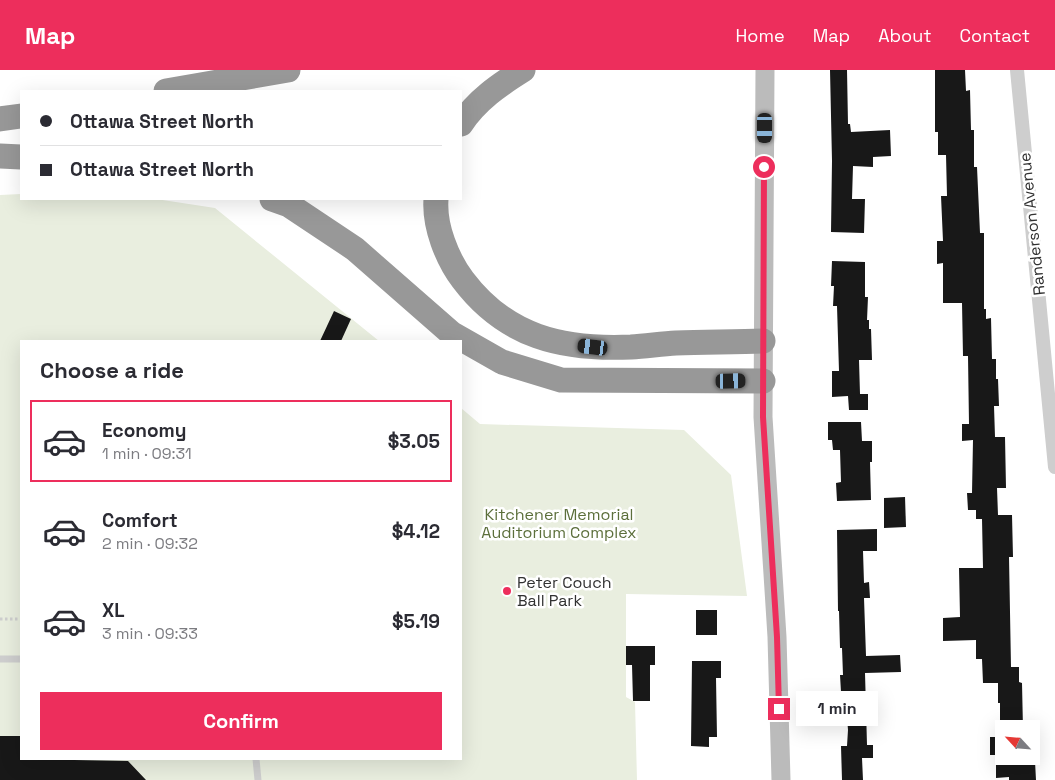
<!DOCTYPE html>
<html lang="en">
<head>
<meta charset="utf-8">
<style>
  :root { --surface:#fff; --page:#f2f2f3; --text:#2b2b33; --muted:#7c7c81; --line:#e1e1e2; --accent:#ed2e5c }
  body { margin:0; font-family:"Space Grotesk",sans-serif; background:var(--page); color:var(--text); height:100vh; display:flex; flex-direction:column; font-size:19px; white-space:nowrap }
  * { box-sizing:border-box; margin:0 }
  p { font-size:16px; color:var(--muted) }
  .icon { flex:none; width:28px; height:28px; fill:none; stroke:currentColor; stroke-width:2; stroke-linecap:round; stroke-linejoin:round }
  .map { position:relative; flex:1; overflow:hidden }
  .details { position:absolute; left:20px; top:270px; width:442px; height:420px; display:flex; flex-direction:column; background:var(--surface); border-radius:0px; box-shadow:0 5px 20px #0002 }
  .details>* { flex:none }
  .guide { position:absolute; left:20px; top:20px; width:442px; height:110px; border-radius:0px; box-shadow:0 5px 20px #0002; display:grid; align-content:center; height:110px; padding:0 20px; background:var(--surface) }
  .needle { width:32px; rotate:296deg }
  .controls { position:absolute; left:995px; top:650px; display:grid; gap:10px }
  .controls a { display:grid; place-items:center; width:45px; height:45px; border-radius:0px; background:var(--surface); box-shadow:0 5px 20px #0002; font-size:25px }
  .end { position:absolute; width:22px; height:22px; margin:-11px; border:6px solid #ed2e5c; background:#fff; box-shadow:0 0 0 2px #fff }
  .from { border-radius:50% }
  .bubble { position:absolute; height:35px; border-radius:0px; background:var(--surface); box-shadow:0 5px 20px #0002; font-size:16px; font-weight:700; line-height:35px; text-align:center }
  .car { position:absolute; width:15px; height:30px; margin:-15px -8px; border-radius:6px; box-shadow:0 0 4px 1px #0007; background:linear-gradient(#222 24%,#8ab4d8 0 40%,#222 0 76%,#8ab4d8 0 86%,#222 0) }
  .guide b { display:flex; align-items:center; gap:18px; height:48px; font-size:19px }
  .guide b+b { border-top:1px solid var(--line) }
  .guide i { width:12px; height:12px; background:var(--text) }
  ul { padding:0; list-style:none }
  li { display:flex; align-items:center; gap:15px; height:82px; margin:0 10px 8px; padding:0 10px; border:2px solid transparent; border-radius:0px }
  li div { flex:1 }
  li b { display:block; font-size:19px }
  li em { font-style:normal; font-weight:700 }
  li.on { border-color:var(--accent) }
  li>.icon { width:45px; height:45px; stroke-width:1.5 }
  h2 { padding:0 20px; font-size:22px; line-height:60px }
  .cta { display:flex; gap:10px; margin-top:auto; padding:10px 20px }
  .cta a { flex:1; height:58px; border-radius:0px; background:var(--accent); color:#fff; font-size:20px; font-weight:700; line-height:58px; text-align:center }
  header { display:flex; align-items:center; gap:30px; box-sizing:border-box; height:70px; padding:0 25px; background:var(--accent); color:#fff }
  header strong { font-size:24px }
  nav { display:flex; gap:28px; margin-inline-start:auto; font-size:18px }
  .map>svg:first-child { display:block }
  .green { fill:#e9eedf }
  .building { fill:#181818 }
  .lines { fill:none; stroke-linecap:round; stroke-linejoin:round }
  .path { stroke:#cecece; stroke-width:3; stroke-dasharray:2.5 2.5; stroke-linecap:butt }
  .lane { stroke:#cecece; stroke-width:7 }
  .street { stroke:#cecece; stroke-width:14 }
  .secondary { stroke:#bbb; stroke-width:19 }
  .highway { stroke:#989898; stroke-width:25 }
  .route { stroke:#ed2e5c; stroke-width:6 }
  .poi-dot { fill:#ed2e5c; stroke:#fff; stroke-width:2 }
  .labels { text-anchor:middle; dominant-baseline:central; stroke-width:5; stroke-linejoin:round; paint-order:stroke }
  .street-label { font-size:16px; fill:#313131; stroke:#fff }
  .park-label { font-size:16px; fill:#5c6f3b; stroke:#fff }
  .poi-label { font-size:16px; fill:#313131; stroke:#fff; text-anchor:start }
</style>
</head>
<body>
<header>
<strong>Map</strong>
<nav><a>Home</a><a>Map</a><a>About</a><a>Contact</a></nav>
</header>
<div class="map">
<svg width="1055" height="710" viewBox="0 0 1055 710">
  <rect width="100%" height="100%" fill="#fff"/>
  <path class="green" d="M21 124V129H156L215 138 379 271H21V689H461V338L480 354 684 360 731 405 747 526 626 524V627L635 632 637 710H0V125Z"/>
  <g class="building">
    <path d="M830 0H847L848 54H850L851 62 890 60 891 86 873 87V97L853 96 852 129H865L864 163 831 162 832 91Z"/>
    <path d="M935 0H965L966 21 970 20 971 60H974V97H977L980 163H984V239H986V249L991 248 992 289H996V309H998L999 336H994L995 367H1005L1006 418H997L998 445H1012L1013 487H1009L1011 597H1019V612L1022 613 1023 659H1000V633H998V613H983L982 589H976V570L943 571V548L960 547 959 498H983L982 449H976V440H968L967 423H972L973 370 962 371V354H969L968 286H963L962 233H943V193L937 194V171H943L941 126H947L946 85H938V62H935Z"/>
    <path d="M832 191 865 192V227H868L867 250H869V259H871L872 290H859L860 324H868V340H849L848 326 832 327V301H839L837 236H833L834 216H831Z"/>
    <path d="M334 241 351 249 341 271H320Z"/>
    <path d="M828 352H861L862 371H872V392H870L871 430 837 431 836 413 841 412 840 380H833L832 370H828Z"/>
    <path d="M905 427 906 457 884 458V428Z"/>
    <path d="M877 459V481H863L864 513 869 512 870 528H864L866 586 900 585 901 602 865 603 867 675H873V688H862L863 710H842L841 676H847L848 660 845 621 841 622 840 605H843L842 578H840L839 541H838L837 460Z"/>
    <rect x="696" y="540" width="21" height="25"/>
    <path d="M626 576H655V595H650V631H633L632 595H626Z"/>
    <path d="M692 591H721V608H716L717 667H709V677L691 676Z"/>
    <path d="M0 666H21V689L128 691 146 710H0Z"/>
    <rect x="990" y="667" width="14" height="18"/>
    <path d="M1035 691 1036 710H1009V707L996 708V692Z"/>
  </g>
  <g class="lines">
    <path class="path" d="M0 549H21"/>
    <g class="lane">
      <path d="M0 589H21"/>
      <path d="M256 689 258 710"/>
    </g>
    <path class="street" d="M1017 0 1055 397"/>
    <path class="secondary" d="M765 0 763 347 777 567 781 710"/>
    <g class="highway">
      <path d="M166 21 288 0"/>
      <path d="M0 49 21 46"/>
      <path d="M461 54C477 30 499 15 523 0"/>
      <path d="M0 86 21 87"/>
      <path d="M272 129 289 135 355 179 451 263 502 292 561 310 763 311"/>
      <path d="M436 129C434 156 447 189 463 210 506 267 562 280 631 277 646 276 661 274 676 273 705 272 734 272 763 271"/>
    </g>
  </g>
  <g class="lines">
    <path class="route" d="M764 97 763 347 777 567 779 639"/>
  </g>
  <circle class="poi-dot" cx="507" cy="521" r="5"/>
  <g class="labels">
    <g class="street-label">
      <text transform="translate(1032 154) rotate(-96)">Randerson Avenue</text>
    </g>
    <g class="park-label">
      <text x="559" y="444">Kitchener Memorial<tspan x="559" dy="18">Auditorium Complex</tspan></text>
    </g>
    <g class="poi-label">
      <text x="517" y="512">Peter Couch<tspan x="517" dy="18">Ball Park</tspan></text>
    </g>
  </g>
</svg>
<div class="controls">
<a><svg class="needle" viewBox="-14 -14 28 28"><path d="M0-13l5 13h-10z" fill="#e53935"/><path d="M0 13l5-13h-10z" fill="#7c7c81"/></svg></a>
</div>
<i class="end from" style="left:764px;top:97px"></i>
<i class="end" style="left:779px;top:639px"></i>
<div class="bubble" style="left:796px;top:621px;width:82px">1 min</div>
<i class="car" style="left:765px;top:58px;rotate:180deg"></i>
<i class="car" style="left:593px;top:277px;rotate:277deg"></i>
<i class="car" style="left:731px;top:311px;rotate:89deg"></i>
<div class="guide">
<b><i class="from"></i>Ottawa Street North</b>
<b><i></i>Ottawa Street North</b>
</div>
<section class="details">
<h2>Choose a ride</h2>
<ul>
<li class="on"><svg class="icon" aria-label="car" viewBox="0 0 24 24"><path d="M5 17H2v-5l4-1 3-4h7l3 4 3 1v5h-3M9 17h6M6 11h13"/><circle cx="7" cy="17" r="2"/><circle cx="17" cy="17" r="2"/></svg><div><b>Economy</b><p>1 min · 09:31</p></div><em>$3.05</em></li>
<li><svg class="icon" aria-label="car" viewBox="0 0 24 24"><path d="M5 17H2v-5l4-1 3-4h7l3 4 3 1v5h-3M9 17h6M6 11h13"/><circle cx="7" cy="17" r="2"/><circle cx="17" cy="17" r="2"/></svg><div><b>Comfort</b><p>2 min · 09:32</p></div><em>$4.12</em></li>
<li><svg class="icon" aria-label="car" viewBox="0 0 24 24"><path d="M5 17H2v-5l4-1 3-4h7l3 4 3 1v5h-3M9 17h6M6 11h13"/><circle cx="7" cy="17" r="2"/><circle cx="17" cy="17" r="2"/></svg><div><b>XL</b><p>3 min · 09:33</p></div><em>$5.19</em></li>
</ul>
<div class="cta"><a>Confirm</a></div>
</section>
</div>
</body>
</html>
